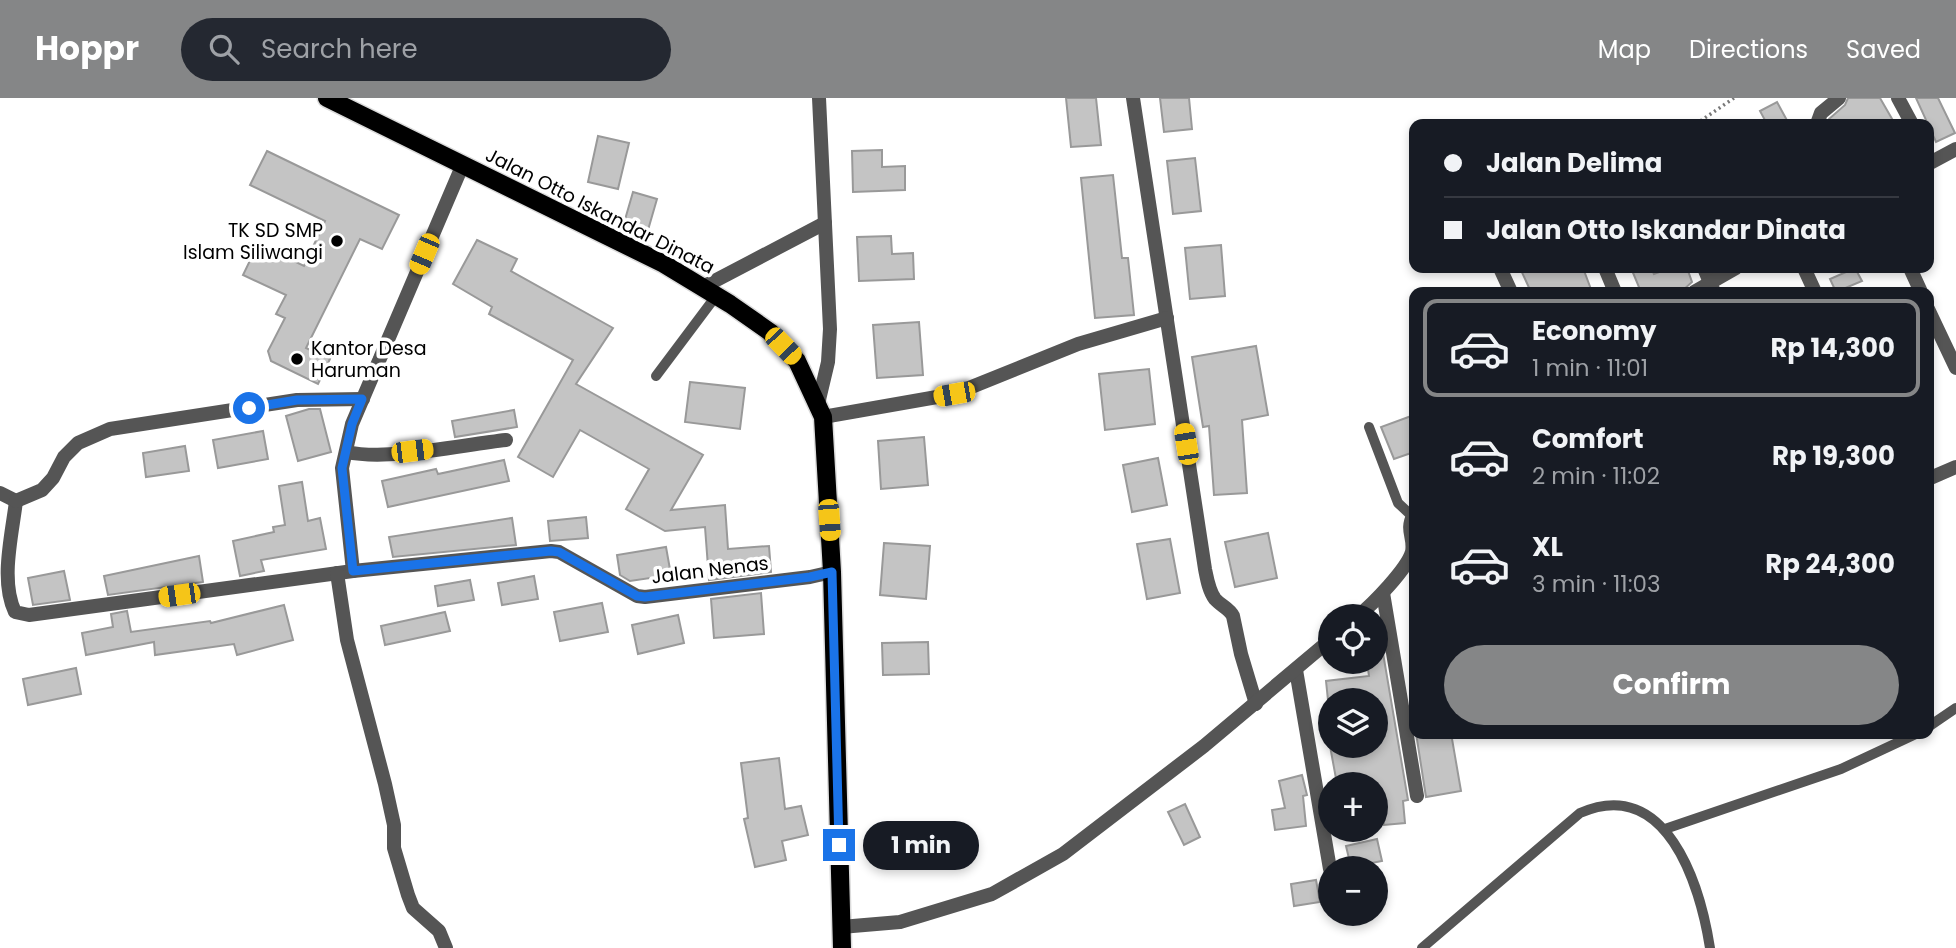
<!DOCTYPE html>
<html lang="en">
<head>
<meta charset="utf-8">
<style>
  :root { --surface:#171b24; --page:#242831; --text:#f1f3f6; --muted:#9ea1a6; --line:#363941; --accent:#858687 }
  body { margin:0; font-family:Poppins,sans-serif; background:var(--page); color:var(--text); height:100vh; display:flex; flex-direction:column; font-size:26px; white-space:nowrap }
  * { box-sizing:border-box; margin:0 }
  p { font-size:23px; color:var(--muted) }
  .icon { flex:none; width:38px; height:38px; fill:none; stroke:currentColor; stroke-width:2; stroke-linecap:round; stroke-linejoin:round }
  .map { position:relative; flex:1; overflow:hidden }
  .details { position:absolute; left:1409px; top:189px; width:525px; height:452px; display:flex; flex-direction:column; background:var(--surface); border-radius:14px; box-shadow:0 4px 10px #0003 }
  .details>* { flex:none }
  .guide { position:absolute; left:1409px; top:21px; width:525px; height:154px; border-radius:14px; box-shadow:0 4px 10px #0003; display:grid; align-content:center; height:154px; padding:0 35px; background:var(--surface) }
  .buttons { position:absolute; left:1318px; top:506px; display:grid; gap:14px }
  .buttons a { display:grid; place-items:center; width:70px; height:70px; border-radius:50%; background:var(--surface); box-shadow:0 4px 10px #0003; font-size:35px }
  .end { position:absolute; width:32px; height:32px; margin:-16px; border:9px solid #1a73e8; background:#fff; box-shadow:0 0 0 4px #fff }
  .from { border-radius:50% }
  .bubble { position:absolute; height:49px; border-radius:24px; background:var(--surface); box-shadow:0 4px 10px #0003; font-size:23px; font-weight:700; line-height:49px; text-align:center }
  .car { position:absolute; width:21px; height:42px; margin:-21px -10px; border-radius:9px; box-shadow:0 0 5px 2px #0007; background:linear-gradient(#f5c518 24%,#345 0 40%,#f5c518 0 76%,#345 0 86%,#f5c518 0) }
  .guide b { display:flex; align-items:center; gap:24px; height:66px; font-size:26px }
  .guide b+b { border-top:2px solid var(--line) }
  .guide i { width:18px; height:18px; background:var(--text) }
  ul { padding:12px 0 0; list-style:none }
  li { display:flex; align-items:center; gap:21px; height:98px; margin:0 14px 10px; padding:0 21px; border:4px solid transparent; border-radius:14px }
  li div { flex:1 }
  li b { display:block; font-size:26px }
  li em { font-style:normal; font-weight:700 }
  li.current { border-color:var(--accent) }
  li>.icon { width:63px; height:63px; stroke-width:1.5 }
  .action { display:flex; gap:14px; margin-top:auto; padding:14px 35px }
  .action a { flex:1; height:80px; border-radius:42px; background:var(--accent); color:#fff; font-size:28px; font-weight:700; line-height:80px; text-align:center }
  header { display:flex; align-items:center; gap:42px; box-sizing:border-box; height:98px; padding:0 35px; background:var(--accent); color:#fff }
  header strong { font-size:33px }
  nav { display:flex; gap:38px; margin-inline-start:auto; font-size:24px }
  .search { width:490px; height:63px; background:var(--page); display:flex; align-items:center; gap:18px; box-sizing:border-box; padding:0 24px; border-radius:38px; color:var(--muted); font-size:26px }
  .map>svg:first-child { display:block }
  .building { fill:#c4c4c4; stroke:#999; stroke-width:2 }
  .lines { fill:none; stroke-linecap:round; stroke-linejoin:round }
  .primary-casing { stroke:#dbdbdb; stroke-width:21 }
  .path { stroke:#777; stroke-width:3.5; stroke-dasharray:2 3.5; stroke-linecap:butt }
  .service { stroke:#555; stroke-width:10 }
  .minor { stroke:#555; stroke-width:14 }
  .primary { stroke:#000; stroke-width:18 }
  .route { stroke:#1a73e8; stroke-width:9 }
  .poi-dot { fill:#000; stroke:#fff; stroke-width:2.5 }
  .labels { text-anchor:middle; dominant-baseline:central; stroke-width:7; stroke-linejoin:round; paint-order:stroke }
  .street-label { font-size:19px; fill:#000; stroke:#fff }
  .poi-label { font-size:19px; fill:#000; stroke:#fff; text-anchor:end }
</style>
</head>
<body>
<header>
<strong>Hoppr</strong>
<div class="search"><svg class="icon" aria-label="search" viewBox="0 0 24 24"><circle cx="10" cy="10" r="6"/><path d="M15 15l6 6"/></svg>Search here</div>
<nav><a>Map</a><a>Directions</a><a>Saved</a></nav>
</header>
<div class="map">
<svg width="1956" height="850" viewBox="0 0 1956 850">
  <rect width="100%" height="100%" fill="#fff"/>
  <g class="building">
    <path d="M1066 0H1096L1101 47 1071 49Z"/>
    <path d="M1160 0H1189L1192 31 1164 34Z"/>
    <path d="M1848 0H1880L1895 26H1828L1829 21 1845 7Z"/>
    <path d="M1916 0H1938L1955 35 1936 44Z"/>
    <path d="M1777 4 1789 26H1767L1760 13Z"/>
    <path d="M598 38 629 45 618 91 588 84Z"/>
    <path d="M882 52V69L905 68V92L853 94 852 53Z"/>
    <path d="M267 53 399 117 382 151 360 141 306 250 330 261 318 286 271 263 268 253 285 220 276 216 286 197 243 177 258 146 304 168 325 123 250 87Z"/>
    <path d="M1195 60 1201 113 1173 116 1167 63Z"/>
    <path d="M1113 77 1122 160H1128L1134 217 1095 220 1081 80Z"/>
    <path d="M633 94 657 101 648 132 624 125Z"/>
    <path d="M891 138 892 156 913 155 914 181 859 183 857 139Z"/>
    <path d="M477 142 517 161 511 173 613 230 576 286 703 357 671 412 725 407 728 451 769 448 771 474 709 482 705 429 665 433 626 411 649 371 580 332 553 379 518 359 573 262 489 216 492 209 453 186Z"/>
    <path d="M1221 147 1225 198 1190 201 1185 150Z"/>
    <path d="M1520 170H1583L1592 194H1531Z"/>
    <path d="M1631 170H1651L1654 176 1670 170H1687L1692 184 1681 194H1641Z"/>
    <path d="M1855 170 1862 183 1836 194 1830 181Z"/>
    <path d="M919 224 923 277 877 280 873 227Z"/>
    <path d="M1256 248 1268 317 1242 322 1247 395 1214 397 1209 328 1203 329 1192 259Z"/>
    <path d="M1149 271 1155 326 1105 332 1099 276Z"/>
    <path d="M690 284 745 290 740 331 685 324Z"/>
    <path d="M309 311H320L331 354 298 363 286 318Z"/>
    <path d="M514 312 517 329 455 339 452 323Z"/>
    <path d="M1414 317V354L1394 361 1381 329Z"/>
    <path d="M263 333 268 361 218 370 213 342Z"/>
    <path d="M924 339 928 387 881 391 878 343Z"/>
    <path d="M185 348 189 373 146 379 143 355Z"/>
    <path d="M1158 360 1167 407 1132 414 1123 367Z"/>
    <path d="M504 362 509 383 388 409 382 383 436 371 438 376Z"/>
    <path d="M302 384 308 423 320 420 326 451 261 462 264 473 240 478 233 443 274 434 273 429 285 427 279 388Z"/>
    <path d="M586 419 588 440 550 443 548 423Z"/>
    <path d="M512 420 516 447 393 459 389 439Z"/>
    <path d="M1268 435 1277 480 1235 489 1225 444Z"/>
    <path d="M1170 441 1180 495 1147 501 1137 446Z"/>
    <path d="M884 445 930 448 926 501 880 497Z"/>
    <path d="M666 449 671 477 630 483 620 477 617 457Z"/>
    <path d="M199 458 203 484 108 497 104 478Z"/>
    <path d="M64 473 70 502 33 507 28 480Z"/>
    <path d="M534 478 538 501 502 507 498 485Z"/>
    <path d="M470 482 474 502 438 508 435 488Z"/>
    <path d="M761 495 764 536 714 540 711 501Z"/>
    <path d="M602 505 608 534 560 543 554 514Z"/>
    <path d="M284 507 293 542 237 557 234 546 155 557 154 544 86 557 82 535 113 529 111 516 127 513 131 534 210 523 211 525Z"/>
    <path d="M445 514 450 533 385 547 381 528Z"/>
    <path d="M678 517 684 545 638 556 632 527Z"/>
    <path d="M928 544 929 576 883 577 882 545Z"/>
    <path d="M1383 555 1408 702 1403 703 1405 725 1384 727 1380 692H1376V686H1337L1330 648H1376V602H1328L1326 583 1369 578 1367 564H1376V557Z"/>
    <path d="M76 570 81 596 28 607 23 581Z"/>
    <path d="M1416 635H1451L1461 693 1426 699Z"/>
    <path d="M779 660 785 711 801 708 808 737 782 743 786 762 755 769 744 721 748 720 741 665Z"/>
    <path d="M1302 677 1307 697 1303 698 1306 728 1275 732 1272 712 1285 710 1279 683Z"/>
    <path d="M1185 706 1200 739 1184 747 1168 714Z"/>
    <path d="M1377 741 1382 763 1351 769 1346 748Z"/>
    <path d="M1316 782 1320 804 1294 808 1291 786Z"/>
  </g>
  <g class="lines">
    <g class="primary-casing">
      <path id="primary" d="M327 0 664 166 730 206 770 234 797 263 823 319 832 474 842 850"/>
    </g>
    <path class="path" d="M1696 26 1734 0"/>
    <g class="service">
      <path d="M656 278 716 198"/>
      <path d="M1369 329 1398 405 1412 418"/>
      <path d="M1928 629 1956 610"/>
      <path d="M1665 731 1841 671 1918 635"/>
      <path d="M1422 850 1580 715C1666 677 1700 786 1710 850"/>
    </g>
    <g class="minor">
      <path d="M1133 0 1205 471C1207 481 1209 493 1215 501 1221 508 1229 510 1233 518L1241 556 1256 606"/>
      <path d="M1898 0 1912 26"/>
      <path d="M1817 26 1821 15 1839 0"/>
      <path d="M1928 66 1956 51"/>
      <path d="M1500 170 1511 194"/>
      <path d="M1605 170 1615 194"/>
      <path d="M1704 170 1714 194"/>
      <path d="M1804 170 1815 194"/>
      <path d="M1910 170 1921 194"/>
      <path d="M703 189 825 125"/>
      <path d="M1694 194 1736 170"/>
      <path d="M1928 211 1956 270"/>
      <path d="M818 306 828 264 830 231 819 0"/>
      <path d="M823 319 954 296 1078 246 1167 220"/>
      <path d="M346 354C390 363 460 347 506 342"/>
      <path d="M1928 381 1956 369"/>
      <path d="M0 395 16 403"/>
      <path d="M16 403C12 437 0 483 15 514L29 517 353 473 551 453 559 454 637 498 645 499 810 479 832 474"/>
      <path d="M16 403 42 392 53 380 64 359 78 345 110 331 297 302 363 301"/>
      <path d="M353 473 342 370 352 326 463 66"/>
      <path d="M337 475 347 542 385 686 394 727V750L408 797 413 810 439 833 446 850"/>
      <path d="M1383 495 1417 698"/>
      <path d="M1358 518C1373 506 1407 471 1412 454 1415 439 1405 433 1414 416"/>
      <path d="M1296 572 1330 771"/>
      <path d="M841 829 900 824 992 796 1063 756 1204 648 1330 542"/>
    </g>
    <use href="#primary" class="primary"/>
  </g>
  <g class="lines">
    <path class="route" d="M249 310 297 302 362 301 352 326 342 370 353 473 551 453 559 454 637 498 645 499 810 479 832 474 839 747"/>
  </g>
  <g class="poi-dot">
    <circle cx="337" cy="143" r="7"/>
    <circle cx="297" cy="261" r="7"/>
  </g>
  <g class="labels">
    <g class="street-label">
      <text transform="translate(600 113) rotate(27)">Jalan Otto Iskandar Dinata</text>
      <text transform="translate(710 472) rotate(-7)">Jalan Nenas</text>
    </g>
    <g class="poi-label">
      <text x="323" y="132">TK SD SMP<tspan x="323" dy="22">Islam Siliwangi</tspan></text>
      <text x="311" y="250" text-anchor="start">Kantor Desa<tspan x="311" dy="22">Haruman</tspan></text>
    </g>
  </g>
</svg>
<div class="buttons">
<a><svg class="icon" aria-label="locate" viewBox="0 0 24 24"><circle cx="12" cy="12" r="6"/><path d="M12 2v4M12 18v4M2 12h4M18 12h4"/></svg></a>
<a><svg class="icon" aria-label="layers" viewBox="0 0 24 24"><path d="M12 4l9 5-9 5-9-5zM3 14l9 5 9-5"/></svg></a>
<a>+</a>
<a>−</a>
</div>
<i class="end from" style="left:249px;top:310px"></i>
<i class="end" style="left:839px;top:747px"></i>
<div class="bubble" style="left:863px;top:723px;width:116px">1 min</div>
<i class="car" style="left:424px;top:156px;rotate:203deg"></i>
<i class="car" style="left:783px;top:248px;rotate:136deg"></i>
<i class="car" style="left:954px;top:296px;rotate:260deg"></i>
<i class="car" style="left:1186px;top:346px;rotate:351deg"></i>
<i class="car" style="left:412px;top:353px;rotate:83deg"></i>
<i class="car" style="left:829px;top:422px;rotate:176deg"></i>
<i class="car" style="left:179px;top:497px;rotate:262deg"></i>
<div class="guide">
<b><i class="from"></i>Jalan Delima</b>
<b><i></i>Jalan Otto Iskandar Dinata</b>
</div>
<section class="details">
<ul>
<li class="current"><svg class="icon" aria-label="car" viewBox="0 0 24 24"><path d="M5 17H2v-5l4-1 3-4h7l3 4 3 1v5h-3M9 17h6M6 11h13"/><circle cx="7" cy="17" r="2"/><circle cx="17" cy="17" r="2"/></svg><div><b>Economy</b><p>1 min · 11:01</p></div><em>Rp 14,300</em></li>
<li><svg class="icon" aria-label="car" viewBox="0 0 24 24"><path d="M5 17H2v-5l4-1 3-4h7l3 4 3 1v5h-3M9 17h6M6 11h13"/><circle cx="7" cy="17" r="2"/><circle cx="17" cy="17" r="2"/></svg><div><b>Comfort</b><p>2 min · 11:02</p></div><em>Rp 19,300</em></li>
<li><svg class="icon" aria-label="car" viewBox="0 0 24 24"><path d="M5 17H2v-5l4-1 3-4h7l3 4 3 1v5h-3M9 17h6M6 11h13"/><circle cx="7" cy="17" r="2"/><circle cx="17" cy="17" r="2"/></svg><div><b>XL</b><p>3 min · 11:03</p></div><em>Rp 24,300</em></li>
</ul>
<div class="action"><a>Confirm</a></div>
</section>
</div>
</body>
</html>
